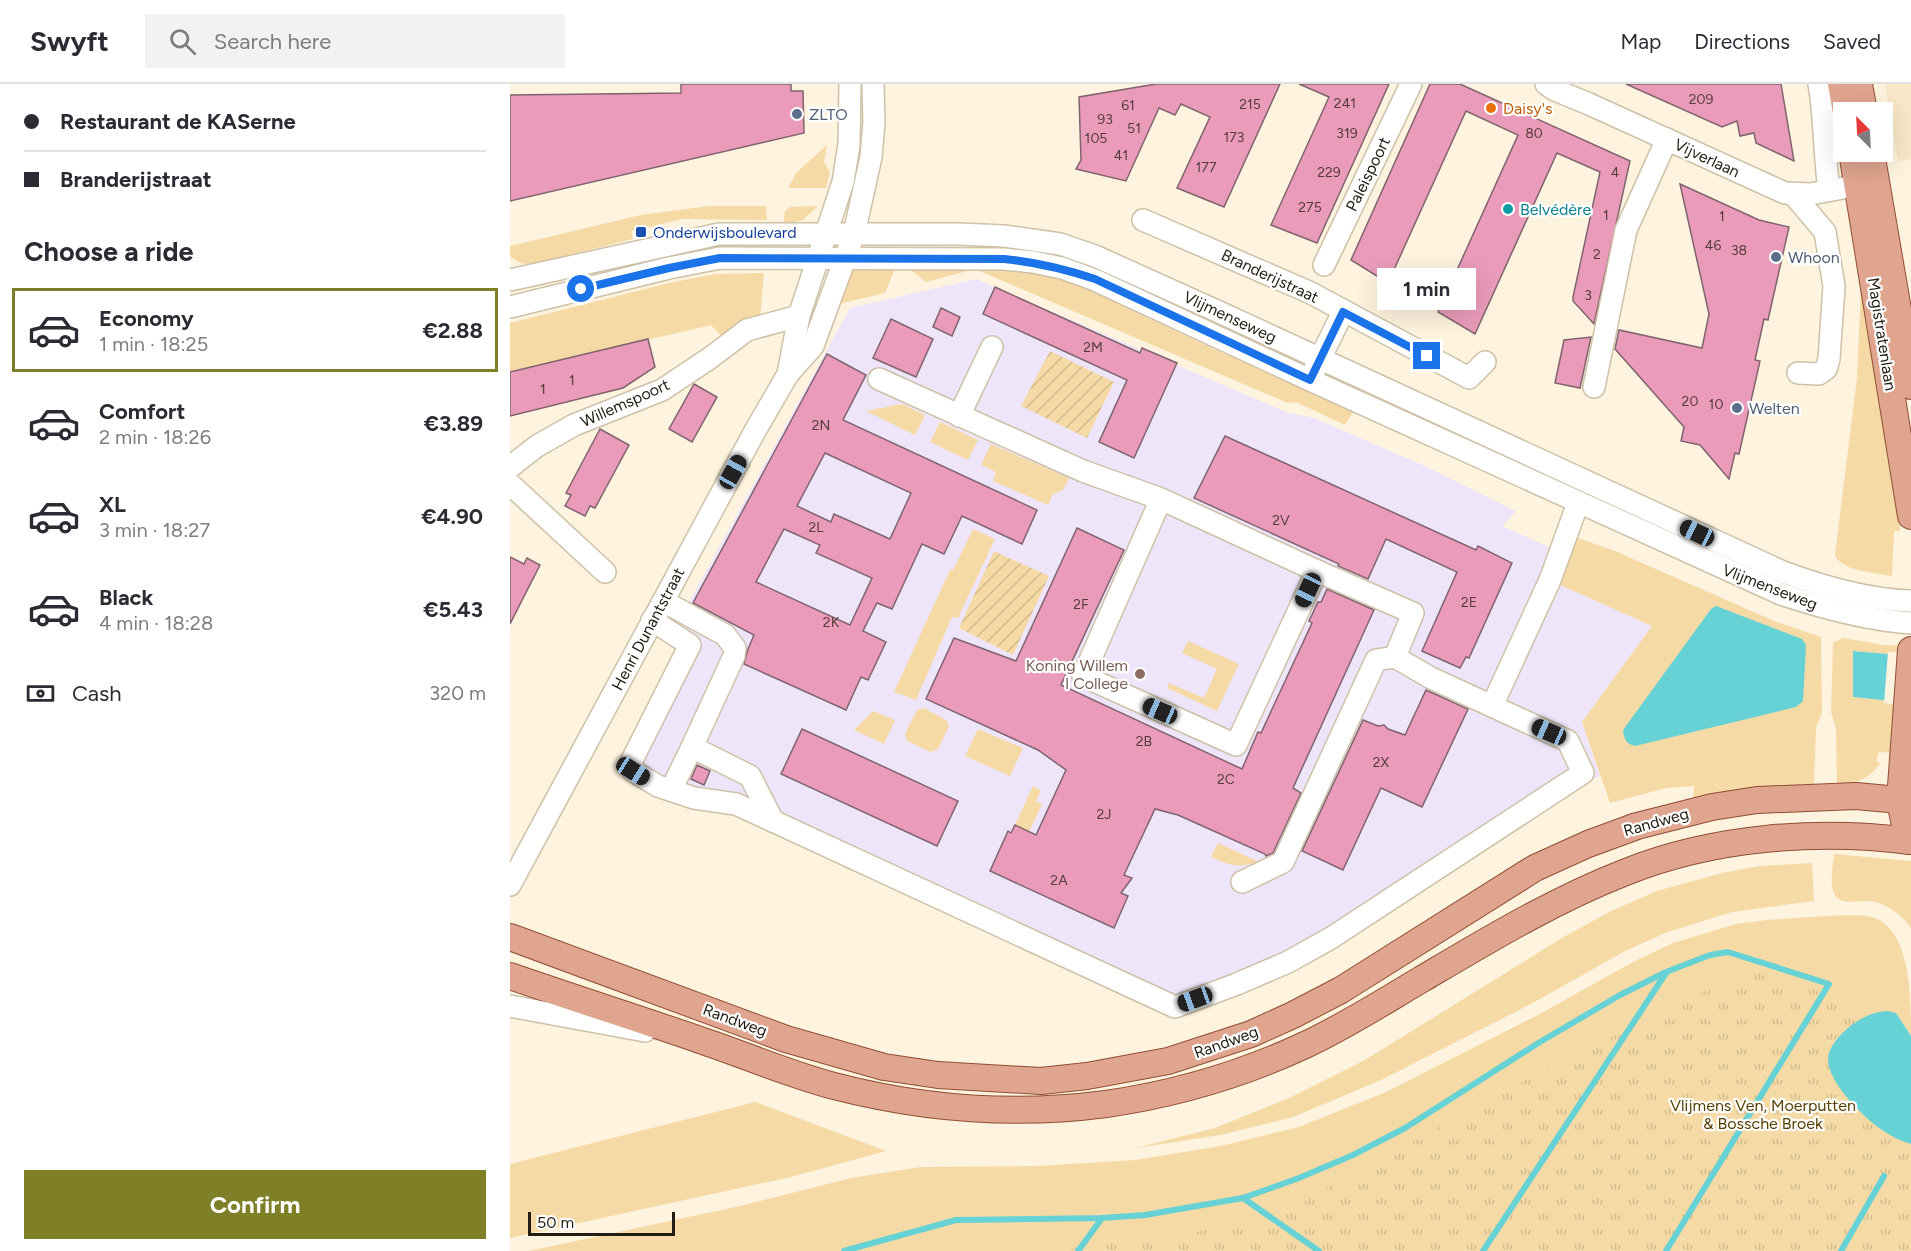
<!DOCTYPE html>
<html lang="en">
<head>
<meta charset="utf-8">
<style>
  :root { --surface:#fff; --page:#f2f2f3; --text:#2b2b33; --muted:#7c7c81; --line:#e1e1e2; --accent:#7f7f28 }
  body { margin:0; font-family:Figtree,sans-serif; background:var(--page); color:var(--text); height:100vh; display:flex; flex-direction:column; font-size:22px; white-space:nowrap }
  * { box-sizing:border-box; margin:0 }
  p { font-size:20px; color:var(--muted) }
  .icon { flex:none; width:33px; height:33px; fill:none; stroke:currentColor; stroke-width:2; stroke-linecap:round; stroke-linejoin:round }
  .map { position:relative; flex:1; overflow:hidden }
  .panel { display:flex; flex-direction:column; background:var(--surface); width:510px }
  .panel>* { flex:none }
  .guide { display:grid; align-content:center; height:132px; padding:0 24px; background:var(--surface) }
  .needle { width:39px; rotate:336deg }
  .buttons { position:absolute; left:1323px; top:18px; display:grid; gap:12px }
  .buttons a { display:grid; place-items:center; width:60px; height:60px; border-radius:0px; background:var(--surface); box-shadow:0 6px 24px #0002; font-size:30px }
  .scale { position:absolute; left:18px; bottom:15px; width:147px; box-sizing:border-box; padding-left:6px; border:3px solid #221d13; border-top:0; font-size:16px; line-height:21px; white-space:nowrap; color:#221d13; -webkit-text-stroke:4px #fff; paint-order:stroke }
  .end { position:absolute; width:27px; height:27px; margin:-14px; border:8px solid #1a73e8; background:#fff; box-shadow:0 0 0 3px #fff }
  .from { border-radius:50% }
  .bubble { position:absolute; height:42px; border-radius:0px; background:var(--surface); box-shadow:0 6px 24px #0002; font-size:20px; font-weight:700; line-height:42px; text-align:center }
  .car { position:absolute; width:18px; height:36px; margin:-18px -9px; border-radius:8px; box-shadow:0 0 4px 2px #0007; background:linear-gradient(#222 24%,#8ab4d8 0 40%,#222 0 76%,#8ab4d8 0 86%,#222 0) }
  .guide b { display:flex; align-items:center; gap:21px; height:57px; font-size:22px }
  .guide b+b { border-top:2px solid var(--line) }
  .guide i { width:15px; height:15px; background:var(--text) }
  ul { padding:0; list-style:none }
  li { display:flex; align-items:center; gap:18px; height:84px; margin:0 12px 9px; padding:0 12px; border:3px solid transparent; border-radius:0px }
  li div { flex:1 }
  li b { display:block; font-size:22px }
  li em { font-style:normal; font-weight:700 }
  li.selected { border-color:var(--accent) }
  li>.icon { width:54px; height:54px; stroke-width:1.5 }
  h2 { padding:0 24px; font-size:27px; line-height:72px }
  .pay { display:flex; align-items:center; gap:15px; height:66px; padding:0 24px; font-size:22px }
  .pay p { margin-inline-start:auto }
  .action { display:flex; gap:12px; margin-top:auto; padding:12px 24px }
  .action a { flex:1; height:69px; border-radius:0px; background:var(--accent); color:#fff; font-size:24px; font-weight:700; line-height:69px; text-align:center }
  header { display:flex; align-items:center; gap:36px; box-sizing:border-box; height:84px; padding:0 30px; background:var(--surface); border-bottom:2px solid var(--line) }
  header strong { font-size:28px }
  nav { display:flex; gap:33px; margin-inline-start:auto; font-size:21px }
  .search { width:420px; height:54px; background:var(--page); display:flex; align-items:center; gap:15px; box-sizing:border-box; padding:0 21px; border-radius:0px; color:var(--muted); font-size:22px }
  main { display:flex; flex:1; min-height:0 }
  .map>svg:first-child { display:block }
  .built { fill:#f8e8c7 }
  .education { fill:#eee5fb }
  .grass { fill:#f5daa5 }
  .park { fill:url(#park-tufts) }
  .garden { fill:url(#garden-furrows) }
  .water { fill:#66d2d5 }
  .pier { fill:#fdf3de }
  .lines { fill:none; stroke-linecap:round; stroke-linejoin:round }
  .stream { stroke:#66d2d5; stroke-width:6 }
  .building { fill:#e99bb9; stroke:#7f646e; stroke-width:1.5; fill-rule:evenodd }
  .minor-casing { stroke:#cec1a8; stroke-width:24 }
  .major-casing { stroke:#904e33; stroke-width:28 }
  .minor { stroke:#fff; stroke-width:21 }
  .major { stroke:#e0a58f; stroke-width:26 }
  .route { stroke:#1a73e8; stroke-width:8 }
  .food-dot { fill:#e8710a; stroke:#fff; stroke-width:2 }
  .service-dot { fill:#5c6f8a; stroke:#fff; stroke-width:2 }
  .culture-dot { fill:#0f9aa8; stroke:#fff; stroke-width:2 }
  .transit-dot { fill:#1a4fb4; stroke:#fff; stroke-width:2 }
  .education-dot { fill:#8d6e63; stroke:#fff; stroke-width:2 }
  .labels { text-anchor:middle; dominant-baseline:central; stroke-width:4.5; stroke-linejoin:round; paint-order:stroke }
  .number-label { font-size:14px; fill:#543c3c }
  .food-label { font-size:16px; fill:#c56008; stroke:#fff; text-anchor:start }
  .service-label { font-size:16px; fill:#4e5e75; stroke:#fff; text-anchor:start }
  .street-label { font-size:16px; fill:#221d13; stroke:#fff }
  .culture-label { font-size:16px; fill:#0d838f; stroke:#fff; text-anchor:start }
  .transit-label { font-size:16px; fill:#164399; stroke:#fff; text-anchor:start }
  .education-label { font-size:16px; fill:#785e54; stroke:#fff; text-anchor:end }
  .park-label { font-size:16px; fill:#584003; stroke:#fff }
</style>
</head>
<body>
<header>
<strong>Swyft</strong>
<div class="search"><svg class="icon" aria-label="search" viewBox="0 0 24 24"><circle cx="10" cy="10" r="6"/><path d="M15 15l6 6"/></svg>Search here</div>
<nav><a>Map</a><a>Directions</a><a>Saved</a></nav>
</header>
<main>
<section class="panel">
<div class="guide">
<b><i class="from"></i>Restaurant de KASerne</b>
<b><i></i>Branderijstraat</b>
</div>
<h2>Choose a ride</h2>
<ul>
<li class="selected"><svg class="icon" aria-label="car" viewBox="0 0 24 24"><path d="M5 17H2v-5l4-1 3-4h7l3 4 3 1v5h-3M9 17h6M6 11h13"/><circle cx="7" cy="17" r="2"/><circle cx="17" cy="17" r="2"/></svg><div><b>Economy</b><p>1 min · 18:25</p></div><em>€2.88</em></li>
<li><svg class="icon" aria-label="car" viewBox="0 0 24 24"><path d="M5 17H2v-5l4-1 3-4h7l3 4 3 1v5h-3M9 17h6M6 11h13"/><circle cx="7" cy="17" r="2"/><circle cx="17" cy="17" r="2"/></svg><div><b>Comfort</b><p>2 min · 18:26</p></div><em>€3.89</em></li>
<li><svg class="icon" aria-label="car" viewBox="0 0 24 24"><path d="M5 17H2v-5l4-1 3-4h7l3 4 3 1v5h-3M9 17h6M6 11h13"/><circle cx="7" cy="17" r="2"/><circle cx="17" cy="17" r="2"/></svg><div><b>XL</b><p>3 min · 18:27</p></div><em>€4.90</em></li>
<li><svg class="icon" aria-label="car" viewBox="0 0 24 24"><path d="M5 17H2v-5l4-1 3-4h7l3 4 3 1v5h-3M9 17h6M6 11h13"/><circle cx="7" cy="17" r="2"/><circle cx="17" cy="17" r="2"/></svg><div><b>Black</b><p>4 min · 18:28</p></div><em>€5.43</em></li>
</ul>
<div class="pay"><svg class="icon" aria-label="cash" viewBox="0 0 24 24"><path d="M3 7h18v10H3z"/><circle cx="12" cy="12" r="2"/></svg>Cash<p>320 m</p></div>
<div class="action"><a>Confirm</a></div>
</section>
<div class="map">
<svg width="1401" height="1167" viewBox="0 0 1401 1167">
  <defs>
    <pattern id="park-tufts" width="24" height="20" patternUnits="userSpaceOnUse" patternTransform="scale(1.5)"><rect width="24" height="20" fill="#f5daa5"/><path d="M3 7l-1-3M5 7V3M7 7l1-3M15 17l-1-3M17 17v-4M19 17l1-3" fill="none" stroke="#d2bb8d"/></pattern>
    <pattern id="garden-furrows" width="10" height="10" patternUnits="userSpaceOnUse" patternTransform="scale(1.5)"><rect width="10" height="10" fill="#f5daa5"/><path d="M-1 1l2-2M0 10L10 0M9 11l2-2" fill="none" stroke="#d2bb8d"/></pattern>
  </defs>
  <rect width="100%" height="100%" fill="#fdf3de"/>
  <path class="built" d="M1375 0H1401V75L1388 77Z"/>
  <path class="education" d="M466 195 776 328 804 334 917 383 1006 427 992 442 1039 463 1031 491 1142 542 1072 638 1090 692 1058 709 783 883 651 926 109 677 186 526 178 520 340 224Z"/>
  <g class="grass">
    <path d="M317 61 314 78 320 88 316 104H278L286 89Z"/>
    <path d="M199 122H256L257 136 173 135 121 147 123 155 26 179C15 181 9 180 0 172V162L131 131Z"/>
    <path d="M308 122 293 136 273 141 275 127 280 123Z"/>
    <path d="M1340 122 1388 396 1390 447H1384L1382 492C1367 489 1330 487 1325 471L1347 294 1351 204 1338 124Z"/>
    <path d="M387 180 375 209 325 221 339 189 350 183Z"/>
    <path d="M496 182 576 199 614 223 717 271 775 289 847 322 835 341 786 318 778 319 465 185 416 198 397 183Z"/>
    <path d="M254 189 250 235 213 254 201 241 0 288V239L163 198 207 190Z"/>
    <path d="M392 320 415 331 405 351 356 327Z"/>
    <path d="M430 338 468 356 458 376 420 358Z"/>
    <path d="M481 360 559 394 553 406 543 410 538 421 483 397 486 388 471 381Z"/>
    <path d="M463 445 485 455 448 534 442 533 406 616 384 608 440 486H443Z"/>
    <path d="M1065 453 1105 467 1264 537 1311 553 1312 628 1306 644 1304 700 1183 717 1184 702 1156 704 1100 719 1072 638 1142 542 1048 500Z"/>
    <path d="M1333 554 1374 561 1401 562V572L1343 567V613L1401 619V670L1369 668 1366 677 1370 679C1359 696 1346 699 1327 701L1326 645 1321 628 1323 559Z"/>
    <path d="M678 557 729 580 707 627 657 604 659 599 694 614 707 585 672 569Z"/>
    <path d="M414 624 436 636 439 642 428 665 421 668 397 657 395 650 407 626Z"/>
    <path d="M363 627 385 636 374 660 344 646Z"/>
    <path d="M468 645 513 664 500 692 455 672Z"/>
    <path d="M523 702 531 706 526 717 532 720 519 748 505 741Z"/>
    <path d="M708 759 749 778C727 784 721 782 701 773Z"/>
    <path d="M1324 770 1401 777V845C1394 831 1375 819 1360 817 1350 816 1331 822 1325 811 1319 801 1323 782 1324 770Z"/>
    <path d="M1302 779 1304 817 1222 828 1158 848 1117 866 1019 921 871 996 783 1033 710 1051 626 1064 705 1044 777 1015 855 976 1052 854 1099 828 1147 807 1212 789 1250 782Z"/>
    <path d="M1315 832C1329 832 1346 830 1361 833 1401 843 1401 913 1401 952L1386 929 1401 1167H19L230 1122 341 1094 411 1083 529 1082 625 1076 711 1062 789 1043 876 1008 1026 932 1123 878 1163 859 1226 840 1257 836Z"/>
    <path d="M245 1018 376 1067 281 1093 0 1154V1080Z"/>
  </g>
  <path class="park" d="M1248 882 1356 927 1401 953V1167H543L756 1138 1032 987Z"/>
  <g class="garden">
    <path d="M540 267 604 298 577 354 511 322Z"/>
    <path d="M484 467 539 492 503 571 449 544Z"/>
  </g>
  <g class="water">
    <path d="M1206 522 1292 555 1296 561 1293 617 1286 623 1125 662C1116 660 1114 655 1113 646L1201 525Z"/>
    <path d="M1343 567 1401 572V619L1343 613Z"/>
    <path d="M1377 927 1386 929 1401 952V1060C1391 1057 1381 1052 1372 1046 1354 1034 1311 993 1319 969 1322 959 1332 949 1339 943 1351 934 1362 928 1377 927Z"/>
  </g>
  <path class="pier" d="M1378 568 1401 569V622L1374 619Z"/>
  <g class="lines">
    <g class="stream">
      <path d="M733 1114 809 1167"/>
      <path d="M334 1167 446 1136 592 1134 635 1131 733 1114 789 1094 843 1071 895 1044 1030 958 1110 911 1156 888 1200 871 1218 868 1319 900 1156 1167"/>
      <path d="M568 1167 592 1134"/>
      <path d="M973 1167 1156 889"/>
      <path d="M1331 1167 1374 1092"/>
    </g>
  </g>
  <g class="building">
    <path d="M171 0H281V7H293L294 49 0 117V11L171 9Z"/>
    <path d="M646 0H770L714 123 667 104 700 33 671 20 665 31 649 24 616 97 566 85 571 76 569 13Z"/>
    <path d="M789 0H879L807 159 761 141 819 13Z"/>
    <path d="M920 0H950L1120 77 1084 240 1063 217V213L1090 88 1047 69 965 250 928 228 1008 51 956 27 878 199 841 176Z"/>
    <path d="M1116 0H1271L1284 77 1246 59 1244 49 1230 52 1227 37 1212 43Z"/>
    <path d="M1170 100 1249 136 1279 143 1258 236 1254 235 1245 276 1250 277 1229 370 1225 369 1219 395 1190 361 1171 357 1174 343 1105 265 1109 246 1192 264 1199 230Z"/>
    <path d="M485 203 630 269 632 264 667 279 624 374 589 358 617 296 473 230Z"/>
    <path d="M431 224 450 233 442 252 423 243Z"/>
    <path d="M381 235 423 255 406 293 363 274Z"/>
    <path d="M1081 253 1070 304 1045 299 1054 256Z"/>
    <path d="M138 255 145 283 113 304 0 332V288Z"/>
    <path d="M317 270 356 291 333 336 527 426 512 460 452 432 434 470 412 460 382 525 367 519 353 547 376 558 358 596 351 593 336 626 234 580 238 565 244 551 183 519ZM315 369 401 409 380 455 324 430 321 438 287 422ZM274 445 310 461 306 469 362 494 340 541 246 498Z"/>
    <path d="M184 300 207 313 182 358 159 345Z"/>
    <path d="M90 345 119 361 85 424 80 422 75 432 55 422 61 411 56 409Z"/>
    <path d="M715 352 966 466 968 462 1002 479 959 574 956 573 950 584 912 567 947 488 876 455 858 495 828 482 829 480 684 414Z"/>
    <path d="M567 444 614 466 551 601 732 685 748 648 751 649 802 539 799 537 808 518H811L817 505 864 526 783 704 791 709 763 769 756 772 755 770 668 731 645 725 614 791 622 794 611 809 618 812 604 844 480 787 498 747 501 749 505 741 526 751 556 686 528 666 416 615 444 554 506 577Z"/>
    <path d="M0 473 14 480 17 474 30 481 0 540Z"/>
    <path d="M916 606 958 625 912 723 871 704 833 786 792 767 853 636 868 642 874 641 878 645 895 651Z"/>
    <path d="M292 645 448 717 427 762 271 690Z"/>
    <path d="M187 681 200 687 194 701 181 695Z"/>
  </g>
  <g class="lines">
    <g class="minor-casing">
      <g id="minor">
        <path d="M1036 0 1045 6 1079 20 1275 109 1300 110 1361 99"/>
        <path d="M1309 0C1315 35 1314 71 1319 106"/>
        <path d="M1283 110 1315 148 1324 202 1319 275 1316 285 1309 290 1288 289"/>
        <path d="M633 136 801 209 959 294 975 278"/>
        <path d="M814 181 901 0"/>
        <path d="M0 196 209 150H449L494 152 550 160 585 172 709 228 1273 488C1314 503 1358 516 1401 517"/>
        <path d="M0 223 159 184 210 174 494 175 523 178 552 184 585 196 800 296 1271 510C1313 524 1356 536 1401 539"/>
        <path d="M804 287 833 228"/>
        <path d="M278 290 289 232 333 98 339 61 340 0"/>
        <path d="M369 295 573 387 651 415 573 592 726 661 807 487 651 415"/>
        <path d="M1084 303 1116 146 1157 55"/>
        <path d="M449 332 482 263"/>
        <path d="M0 383 27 362 64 341 152 306 200 274 237 246 289 232"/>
        <path d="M0 400 95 488"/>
        <path d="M153 517 215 551 225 564 224 572 182 663 240 692 263 737"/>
        <path d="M142 536 180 561 122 676 123 687 148 702 184 714 226 720 665 923 727 900 778 878 821 854 1073 689 1058 657 921 594 885 573 903 529 807 487"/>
        <path d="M982 622 1040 496 1068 419"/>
        <path d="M161 706 182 663"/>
        <path d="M732 798 773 778 866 576 885 573"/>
        <path d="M0 801 245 347 278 290 303 262 344 150 361 73 364 38 363 0"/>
        <path d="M0 922 135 947"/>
      </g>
    </g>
    <g class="major-casing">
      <g id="major">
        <path d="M1331 0 1336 28"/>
        <path d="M1349 0 1354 28"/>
        <path d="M1342 68 1401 432"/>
        <path d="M1361 68 1401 302"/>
        <path d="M1398 757 1390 716 1401 566"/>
        <path d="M0 853 276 955 374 983 428 991 531 997 577 992 658 977 741 950 783 931 831 906 1025 784 1078 760 1127 742 1202 723 1247 716 1346 712 1401 717"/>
        <path d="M0 892C63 914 127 934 190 956 235 971 278 990 324 1002 413 1025 505 1032 596 1020 665 1010 733 990 795 961 836 942 873 918 912 895 978 856 1044 816 1116 788 1203 753 1308 745 1401 757"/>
      </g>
    </g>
    <use href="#minor" class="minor"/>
    <use href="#major" class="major"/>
  </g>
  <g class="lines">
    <path class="route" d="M71 205 159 184 210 174 494 175C526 178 555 185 585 195L800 296 833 228 917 272"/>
  </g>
  <circle class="food-dot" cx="981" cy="24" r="6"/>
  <g class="service-dot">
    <circle cx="287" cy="30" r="6"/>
    <circle cx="1266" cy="173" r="6"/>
    <circle cx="1227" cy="324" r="6"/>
  </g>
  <circle class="culture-dot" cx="998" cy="125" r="6"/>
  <rect class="transit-dot" x="125" y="142" width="12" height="12" rx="3"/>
  <circle class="education-dot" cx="630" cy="590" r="6"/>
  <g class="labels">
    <g class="number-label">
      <text x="1191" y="15">209</text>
      <text x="835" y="19">241</text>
      <text x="740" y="20">215</text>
      <text x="618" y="21">61</text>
      <text x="595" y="35">93</text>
      <text x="624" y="44">51</text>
      <text x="837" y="49">319</text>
      <text x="1024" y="49">80</text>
      <text x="724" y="53">173</text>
      <text x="586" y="54">105</text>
      <text x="611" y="71">41</text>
      <text x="696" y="83">177</text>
      <text x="819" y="88">229</text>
      <text x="1105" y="88">4</text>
      <text x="800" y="123">275</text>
      <text x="1096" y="131">1</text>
      <text x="1212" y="132">1</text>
      <text x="1203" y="161">46</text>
      <text x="1229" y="166">38</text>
      <text x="1087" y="170">2</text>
      <text x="1078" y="211">3</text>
      <text x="583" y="263">2M</text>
      <text x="62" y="296">1</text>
      <text x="33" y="305">1</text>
      <text x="1180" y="317">20</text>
      <text x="1206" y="320">10</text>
      <text x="311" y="341">2N</text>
      <text x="771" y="436">2V</text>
      <text x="306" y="443">2L</text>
      <text x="959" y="518">2E</text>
      <text x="571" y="520">2F</text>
      <text x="321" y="538">2K</text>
      <text x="634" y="657">2B</text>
      <text x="871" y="678">2X</text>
      <text x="716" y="695">2C</text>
      <text x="594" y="730">2J</text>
      <text x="549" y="796">2A</text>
    </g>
    <g class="food-label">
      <text x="993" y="24">Daisy's</text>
    </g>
    <g class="service-label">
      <text x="299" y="30">ZLTO</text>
      <text x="1278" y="173">Whoon</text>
      <text x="1239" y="324">Welten</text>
    </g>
    <g class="street-label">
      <text transform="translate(1197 74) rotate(25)">Vijverlaan</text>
      <text transform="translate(858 90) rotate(-64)">Paleispoort</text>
      <text transform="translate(760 192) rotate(25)">Branderijstraat</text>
      <text transform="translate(720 233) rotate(25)">Vlijmenseweg</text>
      <text transform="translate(1372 250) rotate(81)">Magistratenlaan</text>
      <text transform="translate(115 319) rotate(-24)">Willemspoort</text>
      <text transform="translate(1260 503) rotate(21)">Vlijmenseweg</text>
      <text transform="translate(138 545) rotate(-62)">Henri Dunantstraat</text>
      <text transform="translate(1146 738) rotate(-16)">Randweg</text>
      <text transform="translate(225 936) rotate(20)">Randweg</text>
      <text transform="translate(716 958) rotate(-20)">Randweg</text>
    </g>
    <g class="culture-label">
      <text x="1010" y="125">Belvédère</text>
    </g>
    <g class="transit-label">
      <text x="143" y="148">Onderwijsboulevard</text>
    </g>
    <g class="education-label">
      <text x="618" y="581">Koning Willem<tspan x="618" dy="18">I College</tspan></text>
    </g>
    <g class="park-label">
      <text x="1253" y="1021">Vlijmens Ven, Moerputten<tspan x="1253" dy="18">&amp; Bossche Broek</tspan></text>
    </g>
  </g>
</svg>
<div class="buttons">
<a><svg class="needle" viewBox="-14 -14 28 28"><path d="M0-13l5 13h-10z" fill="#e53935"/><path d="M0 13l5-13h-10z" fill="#7c7c81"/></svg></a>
</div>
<div class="scale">50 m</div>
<i class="end from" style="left:71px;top:205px"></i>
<i class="end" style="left:917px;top:272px"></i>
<div class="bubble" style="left:867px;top:184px;width:99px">1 min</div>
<i class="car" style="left:223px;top:388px;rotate:29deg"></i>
<i class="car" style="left:1187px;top:449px;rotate:295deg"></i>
<i class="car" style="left:798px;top:506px;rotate:205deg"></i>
<i class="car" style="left:650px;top:627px;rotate:294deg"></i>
<i class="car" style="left:1039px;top:648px;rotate:294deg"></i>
<i class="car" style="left:123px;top:687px;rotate:122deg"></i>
<i class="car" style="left:685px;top:915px;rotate:250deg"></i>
</div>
</main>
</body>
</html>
